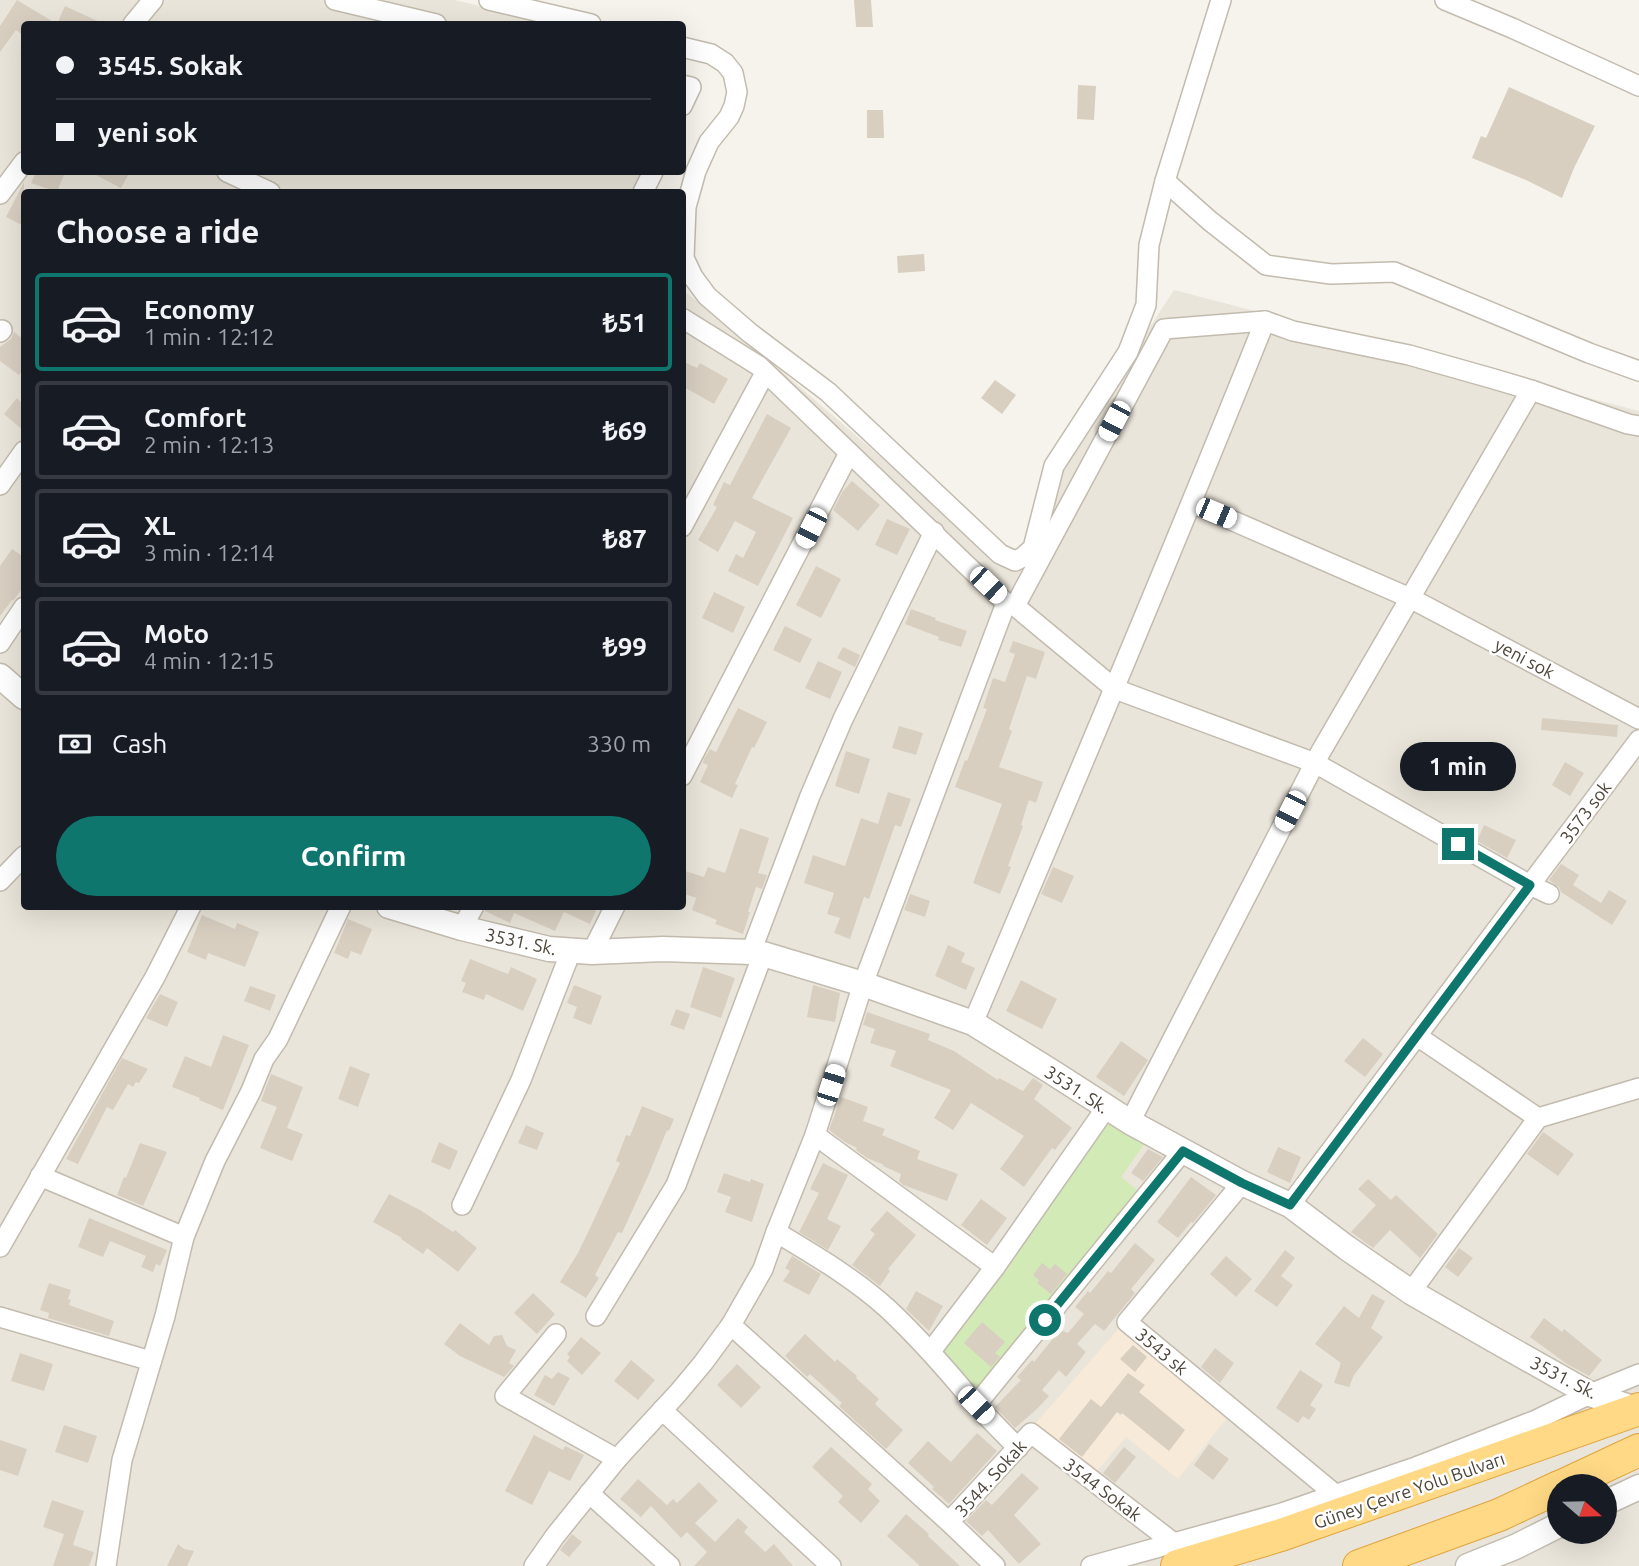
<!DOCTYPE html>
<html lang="en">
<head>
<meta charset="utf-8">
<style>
  :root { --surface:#171b24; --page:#20242c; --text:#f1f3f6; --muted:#9ea1a6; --line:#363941; --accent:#0f766e }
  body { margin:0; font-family:Ubuntu,sans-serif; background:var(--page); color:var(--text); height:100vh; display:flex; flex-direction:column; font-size:26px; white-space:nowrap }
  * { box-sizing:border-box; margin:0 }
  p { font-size:23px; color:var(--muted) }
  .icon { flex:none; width:38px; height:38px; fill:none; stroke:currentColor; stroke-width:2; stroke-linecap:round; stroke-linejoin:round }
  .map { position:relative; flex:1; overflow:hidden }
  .panel { position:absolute; left:21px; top:189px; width:665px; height:721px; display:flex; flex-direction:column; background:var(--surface); border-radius:7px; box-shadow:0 7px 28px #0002 }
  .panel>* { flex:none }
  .top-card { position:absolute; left:21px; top:21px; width:665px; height:154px; border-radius:7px; box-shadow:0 7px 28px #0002; display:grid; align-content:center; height:154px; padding:0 35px; background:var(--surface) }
  .needle { width:46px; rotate:110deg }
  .fabs { position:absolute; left:1547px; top:1474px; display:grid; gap:14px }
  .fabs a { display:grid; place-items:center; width:70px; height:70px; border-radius:50%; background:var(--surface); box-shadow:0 7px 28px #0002; font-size:35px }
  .end { position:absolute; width:32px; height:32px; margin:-16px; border:9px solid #0f766e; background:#fff; box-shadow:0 0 0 4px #fff }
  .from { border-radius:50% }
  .bubble { position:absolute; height:49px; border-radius:24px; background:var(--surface); box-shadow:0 7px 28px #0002; font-size:23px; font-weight:700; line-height:49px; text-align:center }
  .car { position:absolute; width:21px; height:42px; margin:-21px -10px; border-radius:9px; box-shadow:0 0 5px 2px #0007; background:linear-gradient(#fff 24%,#345 0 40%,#fff 0 76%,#345 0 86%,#fff 0) }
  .top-card b { display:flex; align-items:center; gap:24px; height:66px; font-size:26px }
  .top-card b+b { border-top:2px solid var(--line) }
  .top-card i { width:18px; height:18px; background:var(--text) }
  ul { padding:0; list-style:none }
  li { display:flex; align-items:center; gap:21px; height:98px; margin:0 14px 10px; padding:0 21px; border:4px solid var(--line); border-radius:7px }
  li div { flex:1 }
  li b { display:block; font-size:26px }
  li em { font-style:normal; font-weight:700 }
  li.selected { border-color:var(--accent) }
  li>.icon { width:63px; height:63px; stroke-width:1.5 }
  h2 { padding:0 35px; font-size:32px; line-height:84px }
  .pay { display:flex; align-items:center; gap:18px; height:77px; padding:0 35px; font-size:26px }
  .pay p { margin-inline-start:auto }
  .primary-button { display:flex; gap:14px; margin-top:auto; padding:14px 35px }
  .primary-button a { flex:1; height:80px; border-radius:42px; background:var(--accent); color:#fff; font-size:28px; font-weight:700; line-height:80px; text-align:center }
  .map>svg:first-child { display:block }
  .residential { fill:#eae5da; fill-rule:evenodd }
  .commercial { fill:#f7ead8 }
  .green { fill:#d2eab5 }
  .building { fill:#d8cfc1 }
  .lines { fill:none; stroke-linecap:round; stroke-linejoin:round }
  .minor-casing { stroke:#c2bbae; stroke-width:22 }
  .tertiary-casing { stroke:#c2bbae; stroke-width:27 }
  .trunk-casing { stroke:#e0a43c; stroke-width:34 }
  .minor { stroke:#fff; stroke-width:19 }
  .tertiary { stroke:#fff; stroke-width:24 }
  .trunk { stroke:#ffd985; stroke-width:32 }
  .route { stroke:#0f766e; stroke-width:9 }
  .labels { text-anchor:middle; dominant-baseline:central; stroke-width:5; stroke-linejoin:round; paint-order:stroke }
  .street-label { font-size:18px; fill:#4b4439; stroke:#fff }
</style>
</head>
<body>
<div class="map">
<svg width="1639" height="1566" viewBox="0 0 1639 1566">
  <rect width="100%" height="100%" fill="#f6f3ec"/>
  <path class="residential" d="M0 0H455L555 24H24V172H650L642 192H24V906H682L683 290 747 341 1004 564H1027L1062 462 1174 290 1639 411V1566H0ZM1559 1486H1605V1531H1559Z"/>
  <path class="commercial" d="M1122 1325 1228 1417 1178 1479 1126 1437 1093 1476 1034 1425Z"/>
  <path class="green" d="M1112 1119 1146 1142 1121 1177 1140 1192 982 1394 942 1350Z"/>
  <g class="building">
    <path d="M17 0 57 24 65 6 104 24H24V36L16 30 0 52V26Z"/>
    <path d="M854 0H871L873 27H856Z"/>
    <path d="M1078 85 1096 86 1094 120 1077 119Z"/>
    <path d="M1509 87 1595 126 1574 168 1562 198 1526 180 1472 158 1481 136 1486 138Z"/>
    <path d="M867 110H883L884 138H867Z"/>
    <path d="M36 172H65L57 192 31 183Z"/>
    <path d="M90 172H130L121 188Z"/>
    <path d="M24 182V226L6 217Z"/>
    <path d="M924 254 925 271 898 273 897 256Z"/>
    <path d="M14 332 24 340V368L19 375 0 361V347L11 339Z"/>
    <path d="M682 361 697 368 700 363 728 379 714 404 682 386Z"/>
    <path d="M995 380 1016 395 1002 414 981 398Z"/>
    <path d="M17 398 24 405V431L4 414Z"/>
    <path d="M767 414 791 428 752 498 793 518 758 586 728 571 736 554 743 558 756 532 735 521 718 552 698 540 717 507 713 505 724 482 730 485Z"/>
    <path d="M852 481 880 505 858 531 833 510 843 491Z"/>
    <path d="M887 519 910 529 897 555 875 545Z"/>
    <path d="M12 549 24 557V586L13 601 12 600 0 616V566Z"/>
    <path d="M816 566 841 579 821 618 796 605Z"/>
    <path d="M714 592 745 607 733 633 702 618Z"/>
    <path d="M911 609 936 618 935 620 967 631 961 647 938 640 939 637 905 624Z"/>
    <path d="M785 626 812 639 800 663 773 650Z"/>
    <path d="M1013 641 1045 652 1036 679 1027 676 1009 729 1012 731 999 767 1043 782 1036 803 1029 800 1021 825 1023 826 1008 866 1011 867 1000 894 973 883 1002 804 955 787 965 760 967 761 987 709 983 708 993 678 1005 682 1015 654 1009 652Z"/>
    <path d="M843 647 860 655 855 667 837 658Z"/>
    <path d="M818 661 842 672 830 699 805 688Z"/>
    <path d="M738 708 767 722 754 748 752 747 735 784 738 785 732 798 700 782 708 765 703 763 704 759 710 749 716 752Z"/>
    <path d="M1542 718 1618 725 1617 737 1541 730Z"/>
    <path d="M899 726 923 733 916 755 892 748Z"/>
    <path d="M846 751 870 759 859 794 835 786Z"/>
    <path d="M1565 762 1584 773 1570 796 1552 785Z"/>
    <path d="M888 792 911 799 901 827 895 825 869 899 864 897 850 939 834 933 840 918 827 914 834 893 804 883 813 855 845 866 861 818 878 824Z"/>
    <path d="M1484 825 1516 840 1507 858 1477 841Z"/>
    <path d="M740 828 769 838 758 873 767 875 762 889 756 887 748 912H750L743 934 715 924 717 920 692 910 696 898 682 893V870L704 877 708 867 725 873Z"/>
    <path d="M1561 864 1579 875 1573 885 1601 903 1609 890 1627 901 1612 925 1561 892 1559 887 1549 880Z"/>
    <path d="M1053 867 1074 876 1062 903 1041 894Z"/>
    <path d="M910 894 930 901 925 917 904 910Z"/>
    <path d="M486 906H598L590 924 564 912 555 931 514 913 510 923 485 911Z"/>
    <path d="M202 915 235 929 237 923 259 932 245 967 208 953 206 960 187 952Z"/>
    <path d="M348 919 372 929 361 955 351 951 348 959 334 953Z"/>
    <path d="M948 945 965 953 961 962 975 968 966 990 935 976Z"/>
    <path d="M470 959 508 974 511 967 537 979 523 1011 486 994 484 1000 462 992 466 983 461 981Z"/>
    <path d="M703 967 735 978 721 1018 690 1007Z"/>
    <path d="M1021 980 1057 999 1042 1029 1006 1011Z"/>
    <path d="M574 985 602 996 591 1025 573 1018 577 1007 567 1003Z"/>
    <path d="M813 985 840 993 835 1022 807 1017Z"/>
    <path d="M250 986 276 995 270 1011 244 1001Z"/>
    <path d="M160 994 178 1002 167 1027 146 1018Z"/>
    <path d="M676 1009 690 1014 684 1030 670 1025Z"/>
    <path d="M867 1012 930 1034 928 1040 954 1051 998 1080 999 1078 1023 1091 1033 1078 1043 1085 1034 1099 1072 1128 1055 1150 1052 1148 1024 1187 1000 1169 1024 1136 971 1103 953 1130 934 1118 951 1090 890 1066 896 1051 870 1043 875 1029 863 1025Z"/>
    <path d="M223 1035 249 1045 223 1110 199 1100 200 1098 172 1087 185 1056 211 1067Z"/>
    <path d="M1363 1038 1383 1054 1365 1077 1344 1061Z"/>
    <path d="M1121 1041 1148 1060 1124 1096 1096 1077Z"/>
    <path d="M122 1058 148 1069 139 1083 136 1082 133 1087 128 1084 113 1110 107 1107 78 1164 66 1159Z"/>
    <path d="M350 1066 370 1074 358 1107 338 1099Z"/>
    <path d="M271 1074 303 1087 287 1128 303 1134 292 1161 260 1148 277 1107 261 1101Z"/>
    <path d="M841 1097 868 1107 863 1121 885 1129 882 1135 920 1151 917 1159 958 1174 947 1201 903 1185 899 1181 901 1174 883 1166 884 1165 867 1158 856 1150 857 1148 845 1142 829 1130Z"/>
    <path d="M642 1106 674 1119 669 1131 667 1130 649 1174 622 1233 618 1232 595 1275 599 1278 586 1298 560 1282 578 1253 591 1226 620 1163 616 1161 626 1135 630 1136Z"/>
    <path d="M526 1125 544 1133 537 1150 518 1143Z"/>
    <path d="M1543 1132 1574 1154 1558 1176 1527 1154Z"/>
    <path d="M439 1142 458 1151 450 1170 431 1162Z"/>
    <path d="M140 1143 167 1152 143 1206 117 1195 124 1177 126 1178Z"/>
    <path d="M1278 1147 1301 1157 1290 1183 1267 1172Z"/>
    <path d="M1148 1149 1163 1157 1143 1181 1131 1173Z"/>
    <path d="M823 1163 848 1175 827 1219 841 1226 828 1250 799 1232 819 1193 810 1189Z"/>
    <path d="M724 1173 750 1182 751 1179 764 1184 752 1222 725 1212 731 1197 717 1192Z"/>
    <path d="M1191 1177 1216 1195 1193 1223 1191 1222 1178 1238 1157 1222Z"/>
    <path d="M1368 1179 1391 1200 1396 1195 1438 1234 1420 1258 1390 1230 1373 1248 1351 1232 1376 1205 1358 1189Z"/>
    <path d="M389 1194 420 1210 453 1232 455 1230 477 1248 458 1272 427 1248 423 1254 401 1239 402 1238 373 1222Z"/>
    <path d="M981 1199 1007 1218 987 1245 961 1225Z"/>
    <path d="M887 1211 916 1235 888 1269 890 1271 880 1286 852 1265 875 1234 870 1230Z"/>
    <path d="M89 1218 167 1250 160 1266 156 1264 153 1272 141 1267 146 1256 110 1241 103 1257 78 1247Z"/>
    <path d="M1135 1243 1155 1260 1131 1289 1135 1293 1104 1331 1095 1324 1077 1344 1086 1352 1066 1377 1059 1370 1042 1390 1049 1396 1038 1408 1015 1428 995 1407 1021 1380 1017 1377 1032 1360 1034 1362 1060 1330 1068 1333 1084 1314 1075 1307 1088 1291 1090 1293 1108 1271 1111 1273Z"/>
    <path d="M1459 1248 1473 1258 1458 1277 1445 1267Z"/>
    <path d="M1285 1250 1295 1258 1281 1276 1293 1285 1277 1307 1254 1291Z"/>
    <path d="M792 1256 821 1274 809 1295 783 1281 790 1271 785 1268Z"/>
    <path d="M1226 1256 1252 1279 1236 1297 1210 1274Z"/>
    <path d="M1042 1263 1050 1269 1055 1264 1067 1274 1051 1294 1037 1283 1039 1280 1033 1275Z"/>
    <path d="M49 1283 71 1290 68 1299 71 1300 69 1305 114 1321 109 1336 48 1318 49 1313 40 1310Z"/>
    <path d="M916 1291 943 1306 929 1331 906 1309Z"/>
    <path d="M533 1293 555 1314 537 1334 514 1313Z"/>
    <path d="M1372 1294 1385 1301 1371 1328 1383 1337 1354 1375 1349 1387 1334 1383 1341 1363 1315 1344 1344 1306 1359 1318Z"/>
    <path d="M1544 1318 1562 1332 1564 1329 1602 1360 1589 1376 1567 1364 1530 1337Z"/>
    <path d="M982 1322 1005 1342 995 1353 1000 1357 991 1367 964 1343Z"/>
    <path d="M460 1323 489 1345 494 1336 502 1335 507 1346 516 1350 509 1363 514 1366 504 1377 460 1356 444 1344Z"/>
    <path d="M805 1334 835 1362 837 1359 857 1376 856 1378 879 1399 875 1404 903 1430 886 1449 839 1406 842 1403 810 1374 807 1377 785 1356Z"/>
    <path d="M581 1337 601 1353 582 1375 567 1361 570 1357 567 1354Z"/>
    <path d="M1133 1345 1147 1357 1135 1372 1120 1359Z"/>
    <path d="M1215 1348 1234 1363 1220 1383 1201 1367Z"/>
    <path d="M20 1353 53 1364 44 1391 11 1381Z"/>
    <path d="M631 1360 655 1380 638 1400 614 1381Z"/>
    <path d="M737 1364 761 1387 741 1408 717 1385Z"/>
    <path d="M1300 1370 1323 1385 1310 1405 1316 1409 1309 1420 1303 1416 1298 1423 1276 1408Z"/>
    <path d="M558 1372 570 1378 554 1406 534 1395 545 1375 552 1379Z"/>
    <path d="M1128 1373 1145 1385 1139 1392 1185 1430 1169 1451 1122 1413 1121 1415 1117 1412 1082 1457 1059 1439 1091 1399 1101 1407Z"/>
    <path d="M64 1425 97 1436 88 1463 55 1452Z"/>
    <path d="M977 1433 997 1451 949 1504 932 1489 934 1487 908 1463 928 1441 951 1462Z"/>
    <path d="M534 1435 563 1450 565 1446 584 1455 570 1481 549 1471 532 1505 505 1491Z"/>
    <path d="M0 1440 27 1449 18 1476 0 1470Z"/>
    <path d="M1209 1444 1229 1459 1213 1480 1194 1465Z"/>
    <path d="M831 1447 872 1484 868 1489 880 1501 861 1523 838 1502 843 1496 812 1467Z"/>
    <path d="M1124 1447 1136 1457 1115 1483 1103 1473Z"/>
    <path d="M1022 1473 1039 1488 1014 1515 1041 1544 1019 1564 988 1530 982 1536 966 1521 986 1500 992 1505Z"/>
    <path d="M638 1479 667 1505 673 1499 677 1503 699 1482 718 1501 695 1523 715 1542 738 1518 748 1527 744 1532 765 1552 774 1544 793 1566H694L707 1552 687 1532 681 1538 651 1506 641 1517 620 1499Z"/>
    <path d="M52 1500 84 1511 73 1545 94 1552 89 1566H53L64 1534 43 1527Z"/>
    <path d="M906 1514 929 1534 928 1536 960 1566H920L887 1536Z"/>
    <path d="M572 1534 582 1542 569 1557 560 1550Z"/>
    <path d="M178 1544 184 1549 194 1551 187 1566H167Z"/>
  </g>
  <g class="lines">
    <g class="minor-casing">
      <g id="minor">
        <path d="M335 0 436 24"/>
        <path d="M489 0 591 24"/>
        <path d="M1445 0 1512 28 1639 86"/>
        <path d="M133 24 153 0"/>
        <path d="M682 47 711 54 725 63 733 73 737 92 734 106 729 117 709 142 696 171 686 207 684 258 693 277 707 296 750 333 828 392 1000 554 1015 561 1023 557 1033 548 1054 466 1128 352 1146 305 1149 245 1165 181 1221 0"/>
        <path d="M682 85 691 87 682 106"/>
        <path d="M227 172 270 192"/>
        <path d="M1165 181 1210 221 1266 265 1331 274 1394 272 1589 353 1639 371"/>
        <path d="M643 192 653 172"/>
        <path d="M0 194 24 162"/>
        <path d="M682 318 759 366 1006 603 1015 606 1164 329 1265 321 1293 331 1409 355 1494 379 1531 390 1628 424 1639 426"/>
        <path d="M0 332 2 330"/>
        <path d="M0 485 24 451"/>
        <path d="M1192 503 1410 598 1639 719"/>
        <path d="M682 527 765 373"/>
        <path d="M1015 606 1115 689 1315 763 1530 885 1639 740"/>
        <path d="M0 643 24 607"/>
        <path d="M682 776 849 453"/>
        <path d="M0 881 24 856"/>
        <path d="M462 928 474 906"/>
        <path d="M592 952 615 906"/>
        <path d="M751 952 810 796 843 719 934 532"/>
        <path d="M973 1023C1072 790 1171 556 1265 321"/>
        <path d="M1417 1036 1538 1118"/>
        <path d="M1130 1122 1320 753 1531 390"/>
        <path d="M815 1135 995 1267"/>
        <path d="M40 1176 184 1237"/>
        <path d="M1242 1183 1127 1322 1336 1495"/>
        <path d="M462 1205 521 1080 571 951"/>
        <path d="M1290 1205 1530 885 1549 894"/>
        <path d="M776 1232C814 1255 854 1278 888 1309 920 1339 948 1371 976 1405"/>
        <path d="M0 1247 155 977 191 906"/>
        <path d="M1411 1292 1538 1118 1639 1088"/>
        <path d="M596 1316 676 1185 763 954"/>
        <path d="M0 1317 151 1361"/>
        <path d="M731 1325 949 1522 995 1566"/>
        <path d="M556 1334 505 1396 617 1459"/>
        <path d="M931 1351 995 1267 1106 1108"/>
        <path d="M662 1410 831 1566"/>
        <path d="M1018 1448 976 1405 1183 1151"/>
        <path d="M589 1493 670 1566"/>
        <path d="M949 1522 1031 1433 1175 1544"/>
        <path d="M106 1566 122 1460 165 1316 184 1237 215 1161 251 1091 264 1059 278 1039 341 906"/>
        <path d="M534 1566 555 1536 617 1459 678 1393 703 1363 731 1325 763 1269 776 1232 815 1135 863 984 1006 603"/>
        <path d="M1091 1566 1282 1513 1413 1468 1536 1420 1590 1394 1639 1374"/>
      </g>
    </g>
    <g class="tertiary-casing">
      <g id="tertiary">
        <path d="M0 676 24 697"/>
        <path d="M389 906 462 928 549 949 592 952 663 949 751 952 763 954 863 984 973 1023 1052 1072 1130 1122 1242 1183 1290 1205 1347 1248 1411 1292 1489 1337 1590 1394 1639 1410"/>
        <path d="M1605 1503 1639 1487"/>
        <path d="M1468 1566 1515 1547 1559 1525"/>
      </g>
    </g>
    <g class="trunk-casing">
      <g id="trunk">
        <path d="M1562 1486 1639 1450"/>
        <path d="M1177 1566 1281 1535 1639 1409"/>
        <path d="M1359 1566 1499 1515 1559 1487"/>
      </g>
    </g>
    <use href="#minor" class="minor"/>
    <use href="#tertiary" class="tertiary"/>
    <use href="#trunk" class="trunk"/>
  </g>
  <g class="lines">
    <path class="route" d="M1045 1320 1183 1151 1242 1183 1290 1205 1530 885 1458 844"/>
  </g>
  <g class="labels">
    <g class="street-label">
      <text transform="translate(1525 658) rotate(28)">yeni sok</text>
      <text transform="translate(1585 812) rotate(-53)">3573 sok</text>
      <text transform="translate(521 941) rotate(12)">3531. Sk.</text>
      <text transform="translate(1077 1089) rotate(33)">3531. Sk.</text>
      <text transform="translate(1162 1351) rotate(40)">3543 sk</text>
      <text transform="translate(1564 1377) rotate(27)">3531. Sk.</text>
      <text transform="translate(990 1478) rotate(-48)">3544. Sokak</text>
      <text transform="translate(1103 1489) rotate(37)">3544 Sokak</text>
      <text transform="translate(1409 1490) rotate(-19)">Güney Çevre Yolu Bulvarı</text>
    </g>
  </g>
</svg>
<div class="fabs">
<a><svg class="needle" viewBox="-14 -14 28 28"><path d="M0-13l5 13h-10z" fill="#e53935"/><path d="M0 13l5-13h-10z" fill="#9ea1a6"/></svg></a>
</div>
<i class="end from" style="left:1045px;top:1320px"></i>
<i class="end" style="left:1458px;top:844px"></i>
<div class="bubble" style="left:1400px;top:742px;width:116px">1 min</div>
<i class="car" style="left:1114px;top:421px;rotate:208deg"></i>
<i class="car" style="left:1216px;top:513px;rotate:113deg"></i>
<i class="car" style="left:811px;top:528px;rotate:207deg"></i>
<i class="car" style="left:988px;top:585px;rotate:134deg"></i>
<i class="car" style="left:1290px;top:811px;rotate:207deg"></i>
<i class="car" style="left:831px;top:1085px;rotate:18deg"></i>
<i class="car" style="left:976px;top:1405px;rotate:136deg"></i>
<div class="top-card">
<b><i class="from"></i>3545. Sokak</b>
<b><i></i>yeni sok</b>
</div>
<section class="panel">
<h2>Choose a ride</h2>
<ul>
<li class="selected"><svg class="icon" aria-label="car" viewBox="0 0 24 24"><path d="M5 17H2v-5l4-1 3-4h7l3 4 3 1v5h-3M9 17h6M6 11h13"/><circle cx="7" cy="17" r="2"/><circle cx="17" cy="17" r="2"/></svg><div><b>Economy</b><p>1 min · 12:12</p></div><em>₺51</em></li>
<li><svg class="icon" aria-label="car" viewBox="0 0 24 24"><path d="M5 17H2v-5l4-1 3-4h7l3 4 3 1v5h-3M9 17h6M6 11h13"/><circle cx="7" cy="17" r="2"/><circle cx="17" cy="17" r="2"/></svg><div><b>Comfort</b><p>2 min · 12:13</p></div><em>₺69</em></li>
<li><svg class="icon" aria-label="car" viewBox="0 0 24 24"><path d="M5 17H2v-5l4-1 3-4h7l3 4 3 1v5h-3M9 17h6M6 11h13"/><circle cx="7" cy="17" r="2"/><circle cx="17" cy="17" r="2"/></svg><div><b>XL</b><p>3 min · 12:14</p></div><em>₺87</em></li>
<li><svg class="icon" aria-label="car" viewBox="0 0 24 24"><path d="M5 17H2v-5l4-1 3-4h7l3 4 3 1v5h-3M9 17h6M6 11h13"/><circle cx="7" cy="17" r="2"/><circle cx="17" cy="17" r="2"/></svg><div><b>Moto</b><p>4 min · 12:15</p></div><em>₺99</em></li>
</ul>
<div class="pay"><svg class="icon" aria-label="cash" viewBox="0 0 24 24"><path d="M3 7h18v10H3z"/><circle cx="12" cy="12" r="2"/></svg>Cash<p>330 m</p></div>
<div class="primary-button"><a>Confirm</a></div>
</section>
</div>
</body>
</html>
